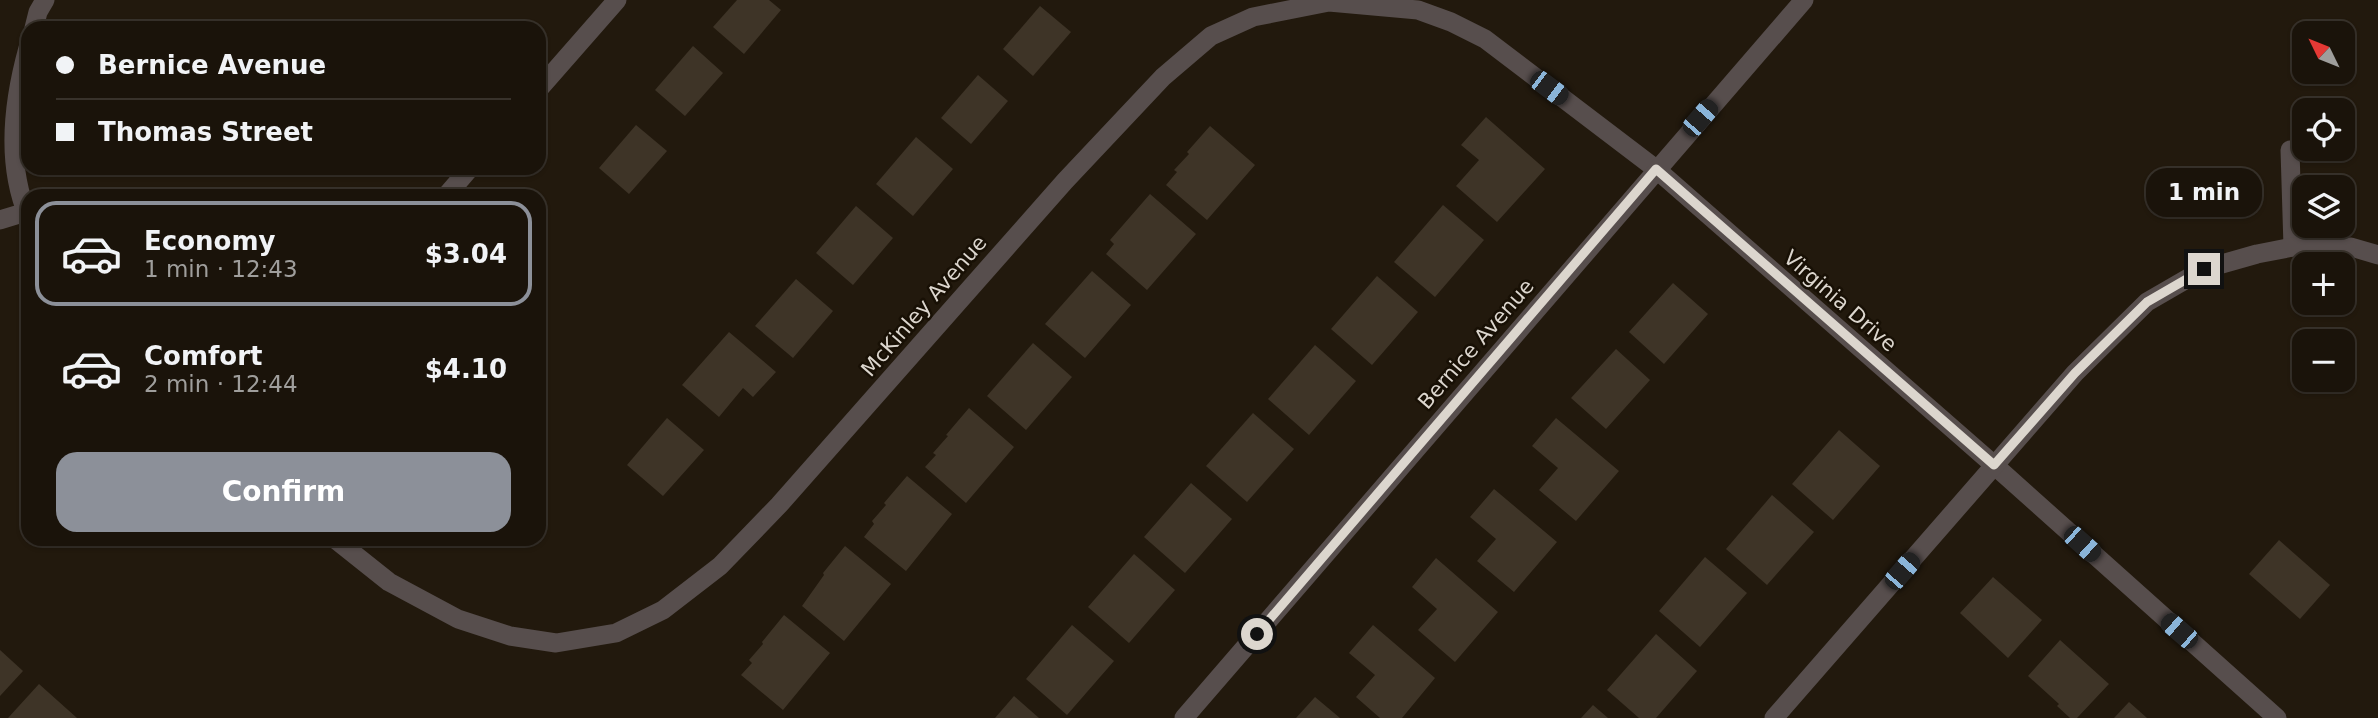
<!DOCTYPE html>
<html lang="en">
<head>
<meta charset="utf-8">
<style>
  :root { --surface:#1a130a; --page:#231c13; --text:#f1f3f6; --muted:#9f9e9c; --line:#38322b; --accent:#8c9099 }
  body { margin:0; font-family:"DejaVu Sans",sans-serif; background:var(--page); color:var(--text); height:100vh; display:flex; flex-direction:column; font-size:26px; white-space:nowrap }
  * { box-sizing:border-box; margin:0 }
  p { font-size:23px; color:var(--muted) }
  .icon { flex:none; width:38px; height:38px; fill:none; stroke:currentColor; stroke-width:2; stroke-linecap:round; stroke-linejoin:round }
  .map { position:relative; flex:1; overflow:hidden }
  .details { position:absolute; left:21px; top:189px; width:525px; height:357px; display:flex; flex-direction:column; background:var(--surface); border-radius:21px; box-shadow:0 2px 5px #0004,0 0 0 2px var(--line) }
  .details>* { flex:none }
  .banner { position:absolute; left:21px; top:21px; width:525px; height:154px; border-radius:21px; box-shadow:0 2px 5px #0004,0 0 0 2px var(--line); display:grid; align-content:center; height:154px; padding:0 35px; background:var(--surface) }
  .needle { width:46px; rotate:313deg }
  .fabs { position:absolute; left:2292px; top:21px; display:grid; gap:14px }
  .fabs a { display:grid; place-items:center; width:63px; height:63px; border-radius:14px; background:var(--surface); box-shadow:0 2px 5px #0004,0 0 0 2px var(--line); font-size:35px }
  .end { position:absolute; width:32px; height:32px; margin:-16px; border:9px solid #dcd6ce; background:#111; box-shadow:0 0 0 4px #111 }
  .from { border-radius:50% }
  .bubble { position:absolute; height:49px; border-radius:21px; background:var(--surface); box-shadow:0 2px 5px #0004,0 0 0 2px var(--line); font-size:23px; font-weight:700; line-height:49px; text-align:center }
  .car { position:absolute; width:21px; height:42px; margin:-21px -10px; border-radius:9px; box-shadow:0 0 5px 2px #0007; background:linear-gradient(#222 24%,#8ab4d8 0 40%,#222 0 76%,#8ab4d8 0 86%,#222 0) }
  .banner b { display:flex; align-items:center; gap:24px; height:66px; font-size:26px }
  .banner b+b { border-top:2px solid var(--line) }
  .banner i { width:18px; height:18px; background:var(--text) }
  ul { padding:12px 0 0; list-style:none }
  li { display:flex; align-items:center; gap:21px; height:105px; margin:0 14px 10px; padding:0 21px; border:4px solid transparent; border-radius:21px }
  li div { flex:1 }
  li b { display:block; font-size:26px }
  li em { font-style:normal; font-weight:700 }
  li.active { border-color:var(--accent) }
  li>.icon { width:63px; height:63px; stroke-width:1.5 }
  .action { display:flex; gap:14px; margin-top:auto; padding:14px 35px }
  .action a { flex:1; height:80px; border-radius:21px; background:var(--accent); color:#fff; font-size:28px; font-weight:700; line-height:80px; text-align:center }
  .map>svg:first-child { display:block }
  .building { fill:#3e3427 }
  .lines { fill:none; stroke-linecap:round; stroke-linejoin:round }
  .minor { stroke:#574e4d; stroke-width:19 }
  .route { stroke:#dcd6ce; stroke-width:9 }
  .labels { text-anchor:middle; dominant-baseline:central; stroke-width:5; stroke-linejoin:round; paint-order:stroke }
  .street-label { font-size:21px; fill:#dcd6ce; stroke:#181005 }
</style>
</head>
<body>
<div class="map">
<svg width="2378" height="718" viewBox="0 0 2378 718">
  <rect width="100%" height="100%" fill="#22190d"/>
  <g class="building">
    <path d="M737 0H769L781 10 744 54 713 27Z"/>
    <path d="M1040 6 1071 32 1033 76 1003 49Z"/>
    <path d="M693 46 723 73 685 116 655 90Z"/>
    <path d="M978 75 1008 101 971 144 941 118Z"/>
    <path d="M1486 117 1545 169 1497 222 1456 186 1479 160 1461 145Z"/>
    <path d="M636 125 667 151 629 194 599 168Z"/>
    <path d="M1210 126 1255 165 1207 220 1166 185 1177 172 1174 170 1189 154 1187 152Z"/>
    <path d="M916 137 953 169 913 216 876 184Z"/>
    <path d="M1150 194 1196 234 1147 290 1106 254 1114 244 1110 240Z"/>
    <path d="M1443 205 1484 240 1435 297 1394 262Z"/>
    <path d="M856 206 893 238 853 285 816 253Z"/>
    <path d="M1092 271 1131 305 1085 358 1045 324Z"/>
    <path d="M1377 276 1418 312 1372 365 1331 329Z"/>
    <path d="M796 279 833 311 793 358 755 326Z"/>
    <path d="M1673 283 1708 314 1664 364 1629 332Z"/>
    <path d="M729 332 776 372 753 397 743 388 719 417 682 385Z"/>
    <path d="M1033 343 1072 377 1026 430 987 396Z"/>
    <path d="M1315 345 1356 381 1309 435 1268 399Z"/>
    <path d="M1616 349 1650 380 1606 429 1571 398Z"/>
    <path d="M969 408 1014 447 966 503 925 467 936 455 933 453 948 436 946 435Z"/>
    <path d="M1253 413 1294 449 1247 502 1206 466Z"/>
    <path d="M667 418 704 450 663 496 627 465Z"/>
    <path d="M1556 418 1619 471 1576 521 1539 490 1558 468 1532 446Z"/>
    <path d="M1839 430 1880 466 1833 520 1792 484Z"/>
    <path d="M907 476 952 514 906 571 864 537 874 524 872 521 886 505 884 503Z"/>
    <path d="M1191 483 1232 519 1185 573 1144 537Z"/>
    <path d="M1494 489 1557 542 1514 592 1477 561 1496 539 1470 517Z"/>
    <path d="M1772 495 1814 532 1767 585 1726 549Z"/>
    <path d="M2279 540 2330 585 2300 619 2249 574Z"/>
    <path d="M845 546 891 584 844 641 802 606 824 575 823 573Z"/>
    <path d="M1134 554 1175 590 1129 643 1088 607Z"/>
    <path d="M1705 557 1747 593 1700 647 1659 611Z"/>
    <path d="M1436 558 1498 612 1455 662 1418 630 1437 609 1412 587Z"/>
    <path d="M1993 577 2042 620 2008 658 1960 613Z"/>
    <path d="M784 615 830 653 783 710 741 675 752 663 749 660 763 644 762 642Z"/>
    <path d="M1072 625 1114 661 1067 715 1026 679Z"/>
    <path d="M1373 625 1435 678 1402 718H1380L1356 697 1375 675 1349 653Z"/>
    <path d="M1656 634 1697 671 1656 718H1639L1607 690Z"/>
    <path d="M2060 640 2109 684 2077 718H2070L2057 706 2059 704 2028 676Z"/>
    <path d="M0 650 23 671 0 696Z"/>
    <path d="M39 684 77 718H8Z"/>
    <path d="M1014 696 1039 718H995Z"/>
    <path d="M1315 697 1340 718H1296Z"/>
    <path d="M2129 702 2147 718H2114Z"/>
    <path d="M1593 705 1608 718H1581Z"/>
  </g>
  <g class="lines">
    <g class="minor">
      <path d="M34 28 38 12 45 0"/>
      <path d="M28 48C13 102 6 164 28 216"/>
      <path d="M539 89 617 0"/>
      <path d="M2290 150 2293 247"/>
      <path d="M446 196 470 168"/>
      <path d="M0 220 26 212"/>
      <path d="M335 539 389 582 458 619 510 636 556 643 616 633 663 610 720 566 779 505 1065 181 1163 77 1211 36 1253 17 1329 2 1418 10 1451 22 1485 39 1656 169 1994 465 2277 718"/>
      <path d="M1184 718 1804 0"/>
      <path d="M1774 718 2075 373 2147 302 2204 269 2257 254 2293 247H2351L2378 255"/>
    </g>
  </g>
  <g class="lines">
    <path class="route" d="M1257 634 1656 169 1994 465 2075 373 2147 302 2204 269"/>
  </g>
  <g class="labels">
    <g class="street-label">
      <text transform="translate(1840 301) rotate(41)">Virginia Drive</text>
      <text transform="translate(924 306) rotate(-49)">McKinley Avenue</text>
      <text transform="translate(1476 344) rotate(-49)">Bernice Avenue</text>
    </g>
  </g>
</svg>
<div class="fabs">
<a><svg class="needle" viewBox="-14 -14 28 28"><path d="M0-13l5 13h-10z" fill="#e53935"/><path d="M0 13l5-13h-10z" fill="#9f9e9c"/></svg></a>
<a><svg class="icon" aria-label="locate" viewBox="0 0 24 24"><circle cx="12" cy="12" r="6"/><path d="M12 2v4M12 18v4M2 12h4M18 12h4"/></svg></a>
<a><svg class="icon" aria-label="layers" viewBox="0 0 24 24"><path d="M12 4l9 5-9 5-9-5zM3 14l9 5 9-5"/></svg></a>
<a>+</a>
<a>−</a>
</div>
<i class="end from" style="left:1257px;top:634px"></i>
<i class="end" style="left:2204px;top:269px"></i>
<div class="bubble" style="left:2146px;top:168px;width:116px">1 min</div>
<i class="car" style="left:1549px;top:88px;rotate:127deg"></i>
<i class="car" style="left:1700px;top:118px;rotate:41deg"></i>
<i class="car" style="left:2082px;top:544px;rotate:132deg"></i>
<i class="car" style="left:1902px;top:571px;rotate:41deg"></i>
<i class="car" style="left:2179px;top:631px;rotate:311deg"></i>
<div class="banner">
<b><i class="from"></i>Bernice Avenue</b>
<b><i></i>Thomas Street</b>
</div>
<section class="details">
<ul>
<li class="active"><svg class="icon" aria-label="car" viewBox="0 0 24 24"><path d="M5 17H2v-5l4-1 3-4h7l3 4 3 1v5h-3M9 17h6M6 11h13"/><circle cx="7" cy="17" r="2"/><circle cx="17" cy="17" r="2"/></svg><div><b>Economy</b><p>1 min · 12:43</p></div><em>$3.04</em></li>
<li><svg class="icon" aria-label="car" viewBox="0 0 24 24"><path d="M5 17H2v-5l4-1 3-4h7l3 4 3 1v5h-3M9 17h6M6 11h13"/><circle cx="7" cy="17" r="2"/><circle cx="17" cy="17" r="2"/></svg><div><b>Comfort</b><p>2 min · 12:44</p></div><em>$4.10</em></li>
</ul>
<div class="action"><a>Confirm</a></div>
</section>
</div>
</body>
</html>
